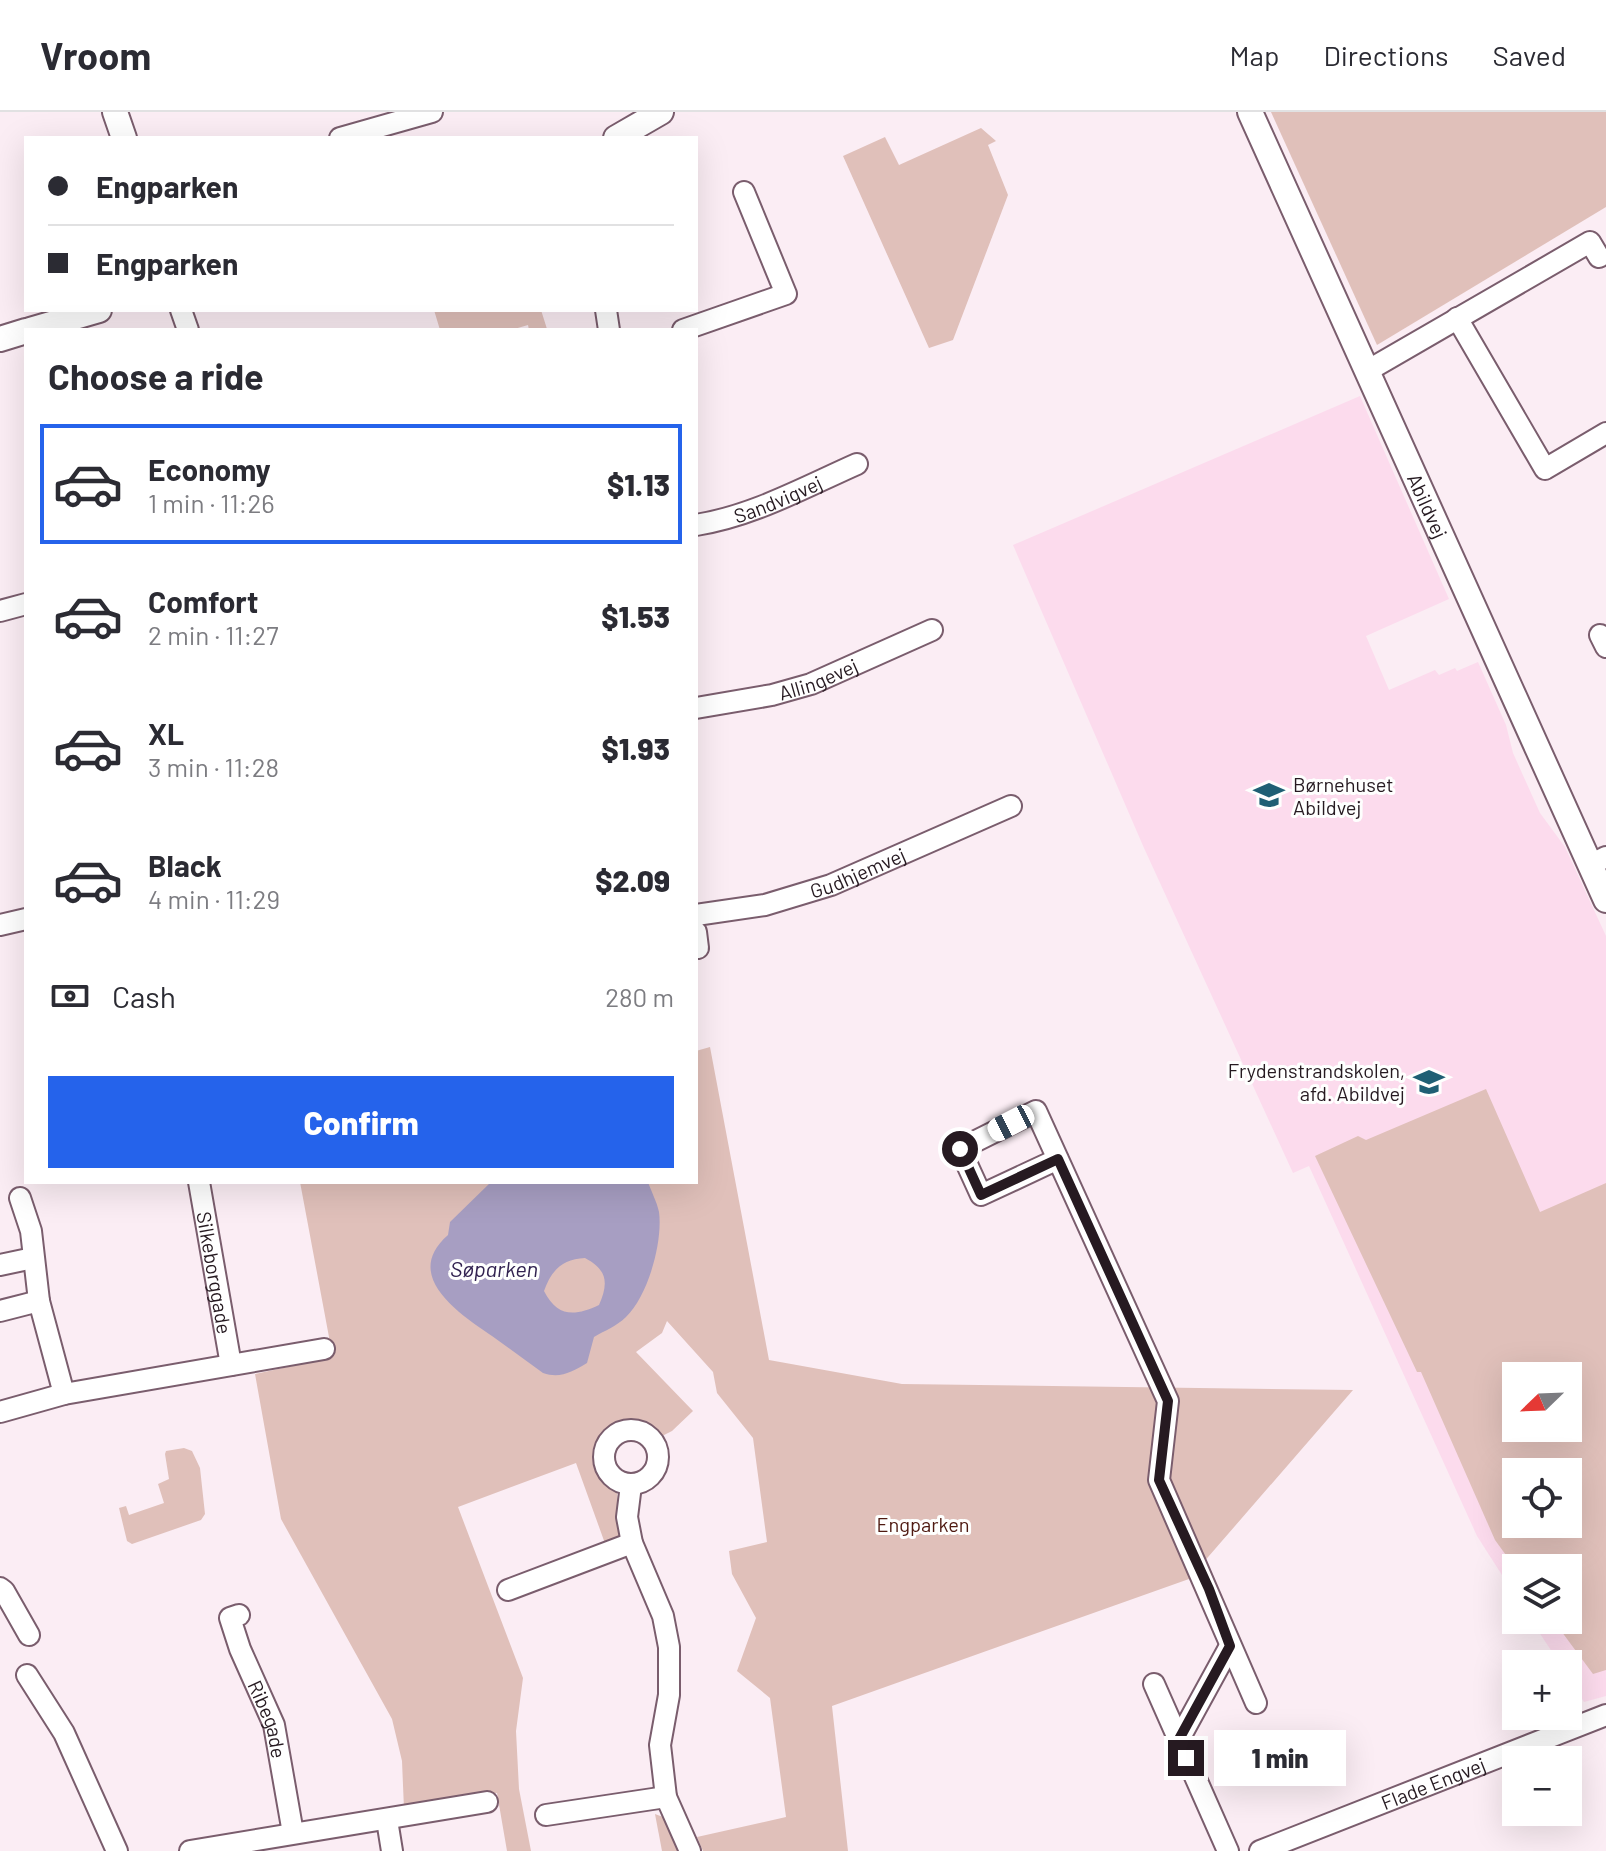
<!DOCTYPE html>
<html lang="en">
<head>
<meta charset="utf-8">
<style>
  :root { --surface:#fff; --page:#f2f2f3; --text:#2b2b33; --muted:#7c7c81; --line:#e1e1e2; --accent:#2563eb }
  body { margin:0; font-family:Barlow,sans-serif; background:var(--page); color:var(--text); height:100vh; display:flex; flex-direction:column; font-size:30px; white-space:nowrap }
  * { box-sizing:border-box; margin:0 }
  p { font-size:26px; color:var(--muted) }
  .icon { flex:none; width:44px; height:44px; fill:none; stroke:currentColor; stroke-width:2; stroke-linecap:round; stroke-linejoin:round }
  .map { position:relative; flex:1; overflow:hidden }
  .details { position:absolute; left:24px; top:216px; width:674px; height:856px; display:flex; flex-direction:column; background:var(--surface); border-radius:0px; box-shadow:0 8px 32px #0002 }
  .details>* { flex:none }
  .guide { position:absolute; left:24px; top:24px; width:674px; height:176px; border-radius:0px; box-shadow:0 8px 32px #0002; display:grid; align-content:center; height:176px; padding:0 24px; background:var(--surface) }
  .needle { width:52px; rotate:247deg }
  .fabs { position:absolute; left:1502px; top:1250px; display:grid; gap:16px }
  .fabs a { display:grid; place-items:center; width:80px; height:80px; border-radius:0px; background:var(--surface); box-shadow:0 8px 32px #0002; font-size:40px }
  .end { position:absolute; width:36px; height:36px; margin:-18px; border:10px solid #261a21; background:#fff; box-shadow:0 0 0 4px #fff }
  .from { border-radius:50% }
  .bubble { position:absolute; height:56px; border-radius:0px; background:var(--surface); box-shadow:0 8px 32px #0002; font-size:26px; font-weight:800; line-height:56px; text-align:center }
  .car { position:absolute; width:24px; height:48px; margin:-24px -12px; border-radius:10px; box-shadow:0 0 6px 2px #0007; background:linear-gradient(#fff 24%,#345 0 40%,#fff 0 76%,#345 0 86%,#fff 0) }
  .guide b { display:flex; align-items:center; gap:28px; height:76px; font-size:30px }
  .guide b+b { border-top:2px solid var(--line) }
  .guide i { width:20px; height:20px; background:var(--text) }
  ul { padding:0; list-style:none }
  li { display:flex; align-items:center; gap:24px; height:120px; margin:0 16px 12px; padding:0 8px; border:4px solid transparent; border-radius:0px }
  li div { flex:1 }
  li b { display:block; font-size:30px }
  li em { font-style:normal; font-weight:800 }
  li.current { border-color:var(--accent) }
  li>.icon { width:72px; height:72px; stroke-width:1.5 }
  h2 { padding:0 24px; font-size:36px; line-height:96px }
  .pay { display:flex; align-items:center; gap:20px; height:88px; padding:0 24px; font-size:30px }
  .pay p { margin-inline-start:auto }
  .cta { display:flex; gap:16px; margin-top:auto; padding:16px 24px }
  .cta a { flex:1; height:92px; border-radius:0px; background:var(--accent); color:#fff; font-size:32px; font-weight:800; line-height:92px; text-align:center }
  header { display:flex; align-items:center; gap:48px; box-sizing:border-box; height:112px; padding:0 40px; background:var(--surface); border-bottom:2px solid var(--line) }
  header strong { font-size:38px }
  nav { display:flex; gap:44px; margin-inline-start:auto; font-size:28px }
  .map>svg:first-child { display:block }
  .built { fill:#fcdbed; fill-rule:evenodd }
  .green { fill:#e0c0ba; fill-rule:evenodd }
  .water { fill:#a79ec2; fill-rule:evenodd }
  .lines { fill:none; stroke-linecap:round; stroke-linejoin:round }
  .minor-casing { stroke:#7a5d6d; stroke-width:24 }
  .tertiary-casing { stroke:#7a5d6d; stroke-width:28 }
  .minor { stroke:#fff; stroke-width:20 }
  .tertiary { stroke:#fff; stroke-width:24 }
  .route { stroke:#261a21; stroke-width:10 }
  .labels { text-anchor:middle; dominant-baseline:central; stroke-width:6; stroke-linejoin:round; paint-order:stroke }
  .street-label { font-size:20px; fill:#261a21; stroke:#fefffe }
  .poi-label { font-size:20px; fill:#261a21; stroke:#fefffe; text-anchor:start }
  .park-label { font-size:20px; fill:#4e1910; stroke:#fefffe }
  .water-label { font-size:22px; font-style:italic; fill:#312250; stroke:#fefffe }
</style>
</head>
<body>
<header>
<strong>Vroom</strong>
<nav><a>Map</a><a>Directions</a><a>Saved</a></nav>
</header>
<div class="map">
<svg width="1606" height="1739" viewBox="0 0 1606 1739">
  <rect width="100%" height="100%" fill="#fbedf4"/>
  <path class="built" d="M1360 284 1449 487 1366 524 1389 578 1435 558 1439 563 1455 556 1457 559 1478 550 1506 613 1513 641 1540 701 1565 735 1606 824V1584L1584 1590 1568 1565V1552H1560L1531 1508H1568V1456H1516V1485L1477 1424 1309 1054 1293 1061 1144 736 1013 433ZM1516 1264H1568V1316H1516ZM1516 1360H1568V1412H1516Z"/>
  <g class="green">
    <path d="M1271 0H1606V95L1377 233Z"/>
    <path d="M981 16 996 29 988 33 1008 83 953 228 929 236 843 44 885 25 899 53Z"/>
    <path d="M434 198H541L547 217 529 218 528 213 511 218H440Z"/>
    <path d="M710 935 769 1248 902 1272 1353 1278 1189 1467 832 1594 848 1739H703L697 1725 786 1705 770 1586 737 1559 756 1506 732 1462 729 1439 767 1430 753 1326 717 1281 713 1260 667 1209 662 1221 636 1240 693 1299 672 1319 662 1324C618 1280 563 1345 617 1380L621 1423 613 1436 607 1437 576 1351 458 1395 523 1566 516 1619 519 1677 531 1739H507L497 1681 404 1697 402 1649 392 1607 281 1407 255 1262 325 1247 329 1225 300 1070H696V939Z"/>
    <path d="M1486 977 1540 1100 1606 1071V1558L1593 1562 1553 1508H1568V1456L1516 1457 1495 1428 1421 1260H1417L1315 1044 1358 1024 1366 1028ZM1516 1264H1568V1316H1516ZM1516 1360H1568V1412H1516Z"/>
    <path d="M184 1336 192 1339 200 1356 205 1402 201 1408 132 1432 127 1429 119 1396 126 1394 129 1403 164 1391 158 1372 169 1367 165 1342 166 1339Z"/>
    <path d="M655 1702 663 1705 682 1739H662Z"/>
  </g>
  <path class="water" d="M491 1070H648C651 1079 657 1090 659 1100 663 1130 648 1184 626 1205 617 1214 604 1219 594 1225L587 1251C572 1260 560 1267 543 1261 526 1249 509 1236 492 1224 460 1202 401 1164 448 1123L450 1110ZM585 1146C607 1158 609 1170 599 1193 575 1204 558 1206 544 1179 551 1159 562 1147 585 1146Z"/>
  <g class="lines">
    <g class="minor-casing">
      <g id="minor">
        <path d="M340 26 432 0"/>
        <path d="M181 198 188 218"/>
        <path d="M606 198 609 218"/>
        <path d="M1457 206 1545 357 1606 321"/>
        <path d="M683 218 786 182 744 80"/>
        <path d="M1367 259 1590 130 1599 145"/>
        <path id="s1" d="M696 413C753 404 805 375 857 352"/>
        <path d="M0 499 26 492"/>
        <path d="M1600 523 1606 535"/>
        <path id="s2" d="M696 596 772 583 811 572 932 518"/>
        <path d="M1590 753 1606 745"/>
        <path id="s3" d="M696 803 765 793 831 773 1011 694"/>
        <path d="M0 813 26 807"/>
        <path d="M696 820 698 836"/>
        <path d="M1058 1047 981 1083 960 1037 1036 999 1168 1289 1159 1368 1256 1591"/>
        <path id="s4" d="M199 1070 231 1253"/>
        <path d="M20 1086 31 1119 39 1189 64 1282"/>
        <path d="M0 1153 33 1146"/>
        <path d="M0 1199 39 1189"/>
        <path d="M0 1300 64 1282 324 1237"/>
        <circle cx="631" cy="1345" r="27"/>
        <path d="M631 1373 627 1405 632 1431 663 1504 669 1535V1583L660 1633 666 1685 690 1739"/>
        <path d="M0 1476 4 1479 29 1523"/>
        <path d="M508 1478 632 1431"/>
        <path id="s5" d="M239 1503 230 1506 240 1537 274 1613 293 1721"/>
        <path d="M27 1563 64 1621 117 1739"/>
        <path d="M1154 1572 1228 1739"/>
        <path d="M1178 1629 1230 1534"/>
        <path d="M546 1703 666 1685"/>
        <path d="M387 1708 392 1739"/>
        <path d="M190 1739 487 1690"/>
        <path id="s6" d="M1260 1739 1606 1603"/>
      </g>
    </g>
    <g class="tertiary-casing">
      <g id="tertiary">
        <path d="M115 0 124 26"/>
        <path id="s7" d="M1250 0 1606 788"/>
        <path d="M616 26 661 0"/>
        <path d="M30 218 99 198"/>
        <path d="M0 227 26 219"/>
      </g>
    </g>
    <use href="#minor" class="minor"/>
    <use href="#tertiary" class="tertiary"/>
  </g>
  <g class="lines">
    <path class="route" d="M960 1037 981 1083 1058 1047 1168 1289 1159 1368 1209 1477 1230 1534 1178 1629 1186 1646"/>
  </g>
  <defs>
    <g id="school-bare" transform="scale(2.4)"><path d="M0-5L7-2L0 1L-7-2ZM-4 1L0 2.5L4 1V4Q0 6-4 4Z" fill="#1f5f74" stroke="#fefffe" stroke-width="2.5" paint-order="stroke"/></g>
  </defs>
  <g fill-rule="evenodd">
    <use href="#school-bare" x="1269" y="683"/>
    <use href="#school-bare" x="1429" y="970"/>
  </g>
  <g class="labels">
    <g class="street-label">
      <text stroke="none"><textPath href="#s1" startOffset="86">Sandvigvej</textPath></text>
      <text stroke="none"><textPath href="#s7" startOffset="432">Abildvej</textPath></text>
      <text stroke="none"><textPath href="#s2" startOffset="126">Allingevej</textPath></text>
      <text stroke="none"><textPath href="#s3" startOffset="168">Gudhjemvej</textPath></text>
      <text stroke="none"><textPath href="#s4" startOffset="92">Silkeborggade</textPath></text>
      <text stroke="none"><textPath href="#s5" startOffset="118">Ribegade</textPath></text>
      <text stroke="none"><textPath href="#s6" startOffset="186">Flade Engvej</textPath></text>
    </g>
    <g class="poi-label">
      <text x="1293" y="672">Børnehuset<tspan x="1293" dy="23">Abildvej</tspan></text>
      <text x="1405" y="958" text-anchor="end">Frydenstrandskolen,<tspan x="1405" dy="23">afd. Abildvej</tspan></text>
    </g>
    <g class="park-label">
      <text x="923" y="1412">Engparken</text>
    </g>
    <g class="water-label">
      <text x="494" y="1156">Søparken</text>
    </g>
  </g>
</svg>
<div class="fabs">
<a><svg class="needle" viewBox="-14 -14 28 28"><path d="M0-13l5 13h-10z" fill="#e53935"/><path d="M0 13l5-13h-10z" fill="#7c7c81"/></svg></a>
<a><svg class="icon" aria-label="locate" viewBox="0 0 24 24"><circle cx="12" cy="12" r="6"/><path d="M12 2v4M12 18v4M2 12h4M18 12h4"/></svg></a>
<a><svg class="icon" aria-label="layers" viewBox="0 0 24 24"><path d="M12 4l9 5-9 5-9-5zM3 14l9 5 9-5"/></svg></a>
<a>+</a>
<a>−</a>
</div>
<i class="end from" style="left:960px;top:1037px"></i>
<i class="end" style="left:1186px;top:1646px"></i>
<div class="bubble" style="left:1214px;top:1618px;width:132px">1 min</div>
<i class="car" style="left:1011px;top:1011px;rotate:243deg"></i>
<div class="guide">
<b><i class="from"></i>Engparken</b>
<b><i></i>Engparken</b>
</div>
<section class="details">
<h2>Choose a ride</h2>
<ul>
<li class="current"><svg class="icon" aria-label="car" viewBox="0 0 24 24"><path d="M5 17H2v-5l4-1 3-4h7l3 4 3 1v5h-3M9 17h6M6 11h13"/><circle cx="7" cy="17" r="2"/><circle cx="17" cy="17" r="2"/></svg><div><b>Economy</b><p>1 min · 11:26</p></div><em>$1.13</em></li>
<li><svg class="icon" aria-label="car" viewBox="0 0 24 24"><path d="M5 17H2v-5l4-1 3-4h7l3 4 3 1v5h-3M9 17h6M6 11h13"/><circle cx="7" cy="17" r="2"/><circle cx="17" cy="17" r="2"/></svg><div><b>Comfort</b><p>2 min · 11:27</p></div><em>$1.53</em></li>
<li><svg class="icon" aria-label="car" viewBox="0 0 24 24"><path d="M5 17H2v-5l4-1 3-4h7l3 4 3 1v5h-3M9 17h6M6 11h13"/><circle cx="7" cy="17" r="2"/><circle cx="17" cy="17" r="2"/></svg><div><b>XL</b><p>3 min · 11:28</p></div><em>$1.93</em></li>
<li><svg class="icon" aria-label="car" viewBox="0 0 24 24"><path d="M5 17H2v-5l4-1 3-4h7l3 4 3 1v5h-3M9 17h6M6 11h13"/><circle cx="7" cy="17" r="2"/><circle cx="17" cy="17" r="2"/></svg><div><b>Black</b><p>4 min · 11:29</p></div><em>$2.09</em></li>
</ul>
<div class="pay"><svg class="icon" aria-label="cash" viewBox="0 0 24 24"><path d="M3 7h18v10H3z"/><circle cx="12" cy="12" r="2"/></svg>Cash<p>280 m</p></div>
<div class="cta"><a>Confirm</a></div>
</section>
</div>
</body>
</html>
